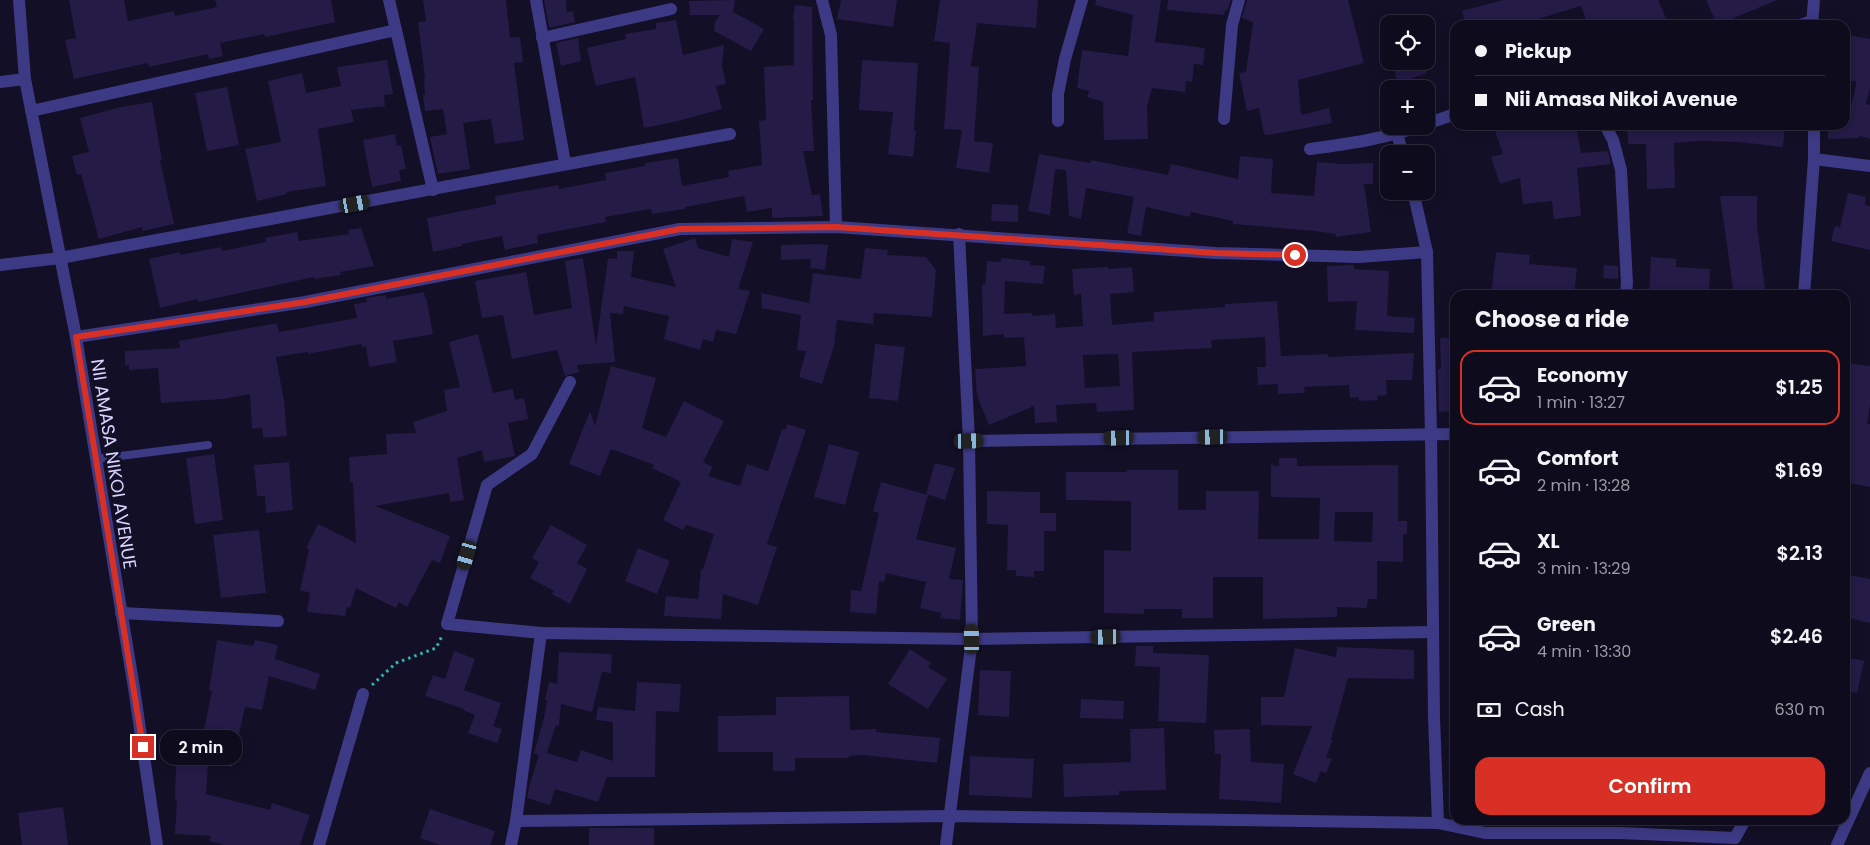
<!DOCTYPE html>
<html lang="en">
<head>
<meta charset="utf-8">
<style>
  :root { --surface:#0e0b1c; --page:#171425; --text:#f1f3f6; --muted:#9b9ba3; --line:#2e2b3b; --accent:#d93025 }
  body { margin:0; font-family:Poppins,sans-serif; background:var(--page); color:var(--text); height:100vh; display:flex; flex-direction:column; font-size:19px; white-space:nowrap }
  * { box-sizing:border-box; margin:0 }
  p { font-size:16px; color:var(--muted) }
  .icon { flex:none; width:28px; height:28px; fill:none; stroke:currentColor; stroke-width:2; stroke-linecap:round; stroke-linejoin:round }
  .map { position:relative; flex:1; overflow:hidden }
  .sheet { position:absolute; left:1450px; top:290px; width:400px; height:535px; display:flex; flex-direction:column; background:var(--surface); border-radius:15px; box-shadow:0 2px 12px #0003,0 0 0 1px var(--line) }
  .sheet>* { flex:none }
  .hud { position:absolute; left:1450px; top:20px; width:400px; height:110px; border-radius:15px; box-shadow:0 2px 12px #0003,0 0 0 1px var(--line); display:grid; align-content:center; height:110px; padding:0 25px; background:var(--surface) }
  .tools { position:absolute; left:1380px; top:15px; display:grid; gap:10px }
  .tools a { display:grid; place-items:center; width:55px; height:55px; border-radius:10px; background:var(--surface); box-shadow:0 2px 12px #0003,0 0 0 1px var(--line); font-size:25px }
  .end { position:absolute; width:22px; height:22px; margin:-11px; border:6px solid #d93025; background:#fff; box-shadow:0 0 0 2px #fff }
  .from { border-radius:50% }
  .bubble { position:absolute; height:35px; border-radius:15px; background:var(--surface); box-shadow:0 2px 12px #0003,0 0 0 1px var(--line); font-size:16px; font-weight:600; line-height:35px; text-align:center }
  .car { position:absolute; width:15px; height:30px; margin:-15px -8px; border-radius:6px; box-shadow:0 0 4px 1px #0007; background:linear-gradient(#222 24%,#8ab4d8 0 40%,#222 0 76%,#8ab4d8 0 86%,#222 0) }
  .hud b { display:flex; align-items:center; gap:18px; height:48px; font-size:19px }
  .hud b+b { border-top:1px solid var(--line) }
  .hud i { width:12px; height:12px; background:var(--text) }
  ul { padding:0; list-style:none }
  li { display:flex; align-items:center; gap:15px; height:75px; margin:0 10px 8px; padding:0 15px; border:2px solid transparent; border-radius:15px }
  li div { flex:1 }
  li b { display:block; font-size:19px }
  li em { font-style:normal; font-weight:600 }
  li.current { border-color:var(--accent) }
  li>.icon { width:45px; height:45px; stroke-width:1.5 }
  h2 { padding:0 25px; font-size:22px; line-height:60px }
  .pay { display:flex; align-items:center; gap:12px; height:55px; padding:0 25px; font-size:19px }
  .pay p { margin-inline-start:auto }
  .action { display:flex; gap:10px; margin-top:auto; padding:10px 25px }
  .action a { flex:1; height:58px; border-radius:15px; background:var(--accent); color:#fff; font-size:20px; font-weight:600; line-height:58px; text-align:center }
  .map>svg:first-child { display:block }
  .building { fill:#241b47; fill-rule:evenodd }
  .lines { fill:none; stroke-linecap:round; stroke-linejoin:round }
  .path { stroke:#2fb8b0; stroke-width:3; stroke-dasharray:2.5 4; stroke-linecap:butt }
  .service { stroke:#3d3a85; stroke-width:8 }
  .minor { stroke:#3d3a85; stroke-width:12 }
  .tertiary { stroke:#3d3a85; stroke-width:12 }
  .route { stroke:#d93025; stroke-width:6 }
  .labels { text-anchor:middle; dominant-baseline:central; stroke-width:5; stroke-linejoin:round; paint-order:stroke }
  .street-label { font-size:18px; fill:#d9d4ff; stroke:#130f26 }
</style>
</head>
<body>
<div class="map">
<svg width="1870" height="845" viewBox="0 0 1870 845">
  <rect width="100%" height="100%" fill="#130f26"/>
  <g class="building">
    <path d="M69 0H124L128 21 174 11 175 16 217 7 215 0H331L335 22 265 37 264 34 220 43 223 56 209 59 208 54 149 67 148 63 74 79 65 40 76 38Z"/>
    <path d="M423 0H506L510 38 520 37 523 62 514 63 524 140 495 144 491 119 463 123 470 169 438 174 430 137 447 134 443 109 425 111 423 95H425L424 77H425L418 22 426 21Z"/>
    <path d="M544 0H566L567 12 573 11 575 22 549 28Z"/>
    <path d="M735 0 733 12 764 29 751 51 714 31 715 22 720 15H690L689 1Z"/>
    <path d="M841 0H897L893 27 837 19Z"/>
    <path d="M940 0H1038L1036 28 977 23 971 66 979 67 974 141 993 143 989 173 956 168 962 130 944 129 950 43 934 41Z"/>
    <path d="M1096 0H1161L1155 42 1205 48 1203 65 1194 64 1192 82 1186 81 1185 92 1152 88 1147 106 1148 139 1104 140 1103 102 1087 97 1089 91 1077 88 1082 50 1128 56 1133 15 1095 5Z"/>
    <path d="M1168 0H1231L1227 11 1225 10 1224 15 1167 10Z"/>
    <path d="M1247 0H1348L1364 63 1298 80 1301 115 1329 108 1332 123 1268 135 1264 134 1259 108 1247 111 1239 73 1246 72 1253 22 1242 18Z"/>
    <path d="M1503 0H1658L1669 25H1588L1581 6 1535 20 1537 25H1466L1462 11Z"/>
    <path d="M1706 0H1777L1734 18 1737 25H1717Z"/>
    <path d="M795 5 812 7 813 100H811L814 151H803L812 195 820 194 823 216 772 218V208L747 212 744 196 685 207V209L652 214 651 209 605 217 606 222 537 235 538 243 505 250 502 236 462 244V246L433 252 427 218 496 204 495 196 559 185V189L606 180 605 173 645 166V163L678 158 682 186 729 177 728 171 762 165 759 121 766 120 764 67 794 65V20H793Z"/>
    <path d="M676 20 683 55 724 45 722 66 726 84 716 86 722 109 674 122 644 128 635 77 596 86 587 48 626 39 625 34 656 29V23Z"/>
    <path d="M1847 35 1870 39V88L1866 104 1870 105V139L1860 136 1859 138 1828 139V125H1847L1856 85V81H1845V45Z"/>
    <path d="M578 38 581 61 561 66 556 43Z"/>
    <path d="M387 60 393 94 384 95 385 106 351 110 354 122 318 129 326 186 286 192 287 194 257 201 245 149 281 142 268 81 302 73 306 93 341 86 337 67Z"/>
    <path d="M862 60 918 63 914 130H916L913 157 888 154 893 112 859 110Z"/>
    <path d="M1391 61H1422L1427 73 1398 83Z"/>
    <path d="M227 87 239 145 207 151 195 93Z"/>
    <path d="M152 102 162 160H160L174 224 142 231V227L99 239 81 174 77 175 72 156 89 152 80 118 121 107Z"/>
    <path d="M1493 125H1576L1581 153 1608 151 1611 164 1577 168 1581 216 1554 219 1552 201 1523 204 1520 178 1500 184 1491 157 1503 154Z"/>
    <path d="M1627 125H1785L1783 147 1739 142 1696 141 1674 143 1675 188 1647 189 1646 144H1628Z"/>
    <path d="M395 134 397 146 401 145 406 169 399 170 401 181 372 187 363 140Z"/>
    <path d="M1039 154 1090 163 1091 160 1168 175 1171 164 1238 179 1240 156 1273 159 1271 193 1314 196 1317 162 1344 164 1373 163V184H1364L1371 232 1336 237 1335 234 1315 231 1233 224V221L1191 212 1190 217 1146 207 1141 236 1127 233 1134 197 1086 188 1081 219 1069 216 1066 170 1055 169 1050 215 1028 211Z"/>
    <path d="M1848 193 1866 197 1865 205 1870 206V250L1831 241 1835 226 1840 227Z"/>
    <path d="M1720 196H1757V226L1766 295H1734Z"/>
    <path d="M992 204 1018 205V222L991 221Z"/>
    <path d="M361 228 374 266 340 272 341 275 314 279V277L198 302 197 299 160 308 149 259 180 252V255L221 247 222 251 266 242 265 238 297 232 299 241 349 234 348 230Z"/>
    <path d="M695 238 698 248 729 257 732 239 753 242 738 289 750 291 736 334 716 330 713 342 703 339 700 350 664 339 669 316 624 306 623 314 610 313 615 362 577 365 579 372 565 376 557 350 512 359 503 315 482 318 475 281 526 272 534 315 572 308 565 261 583 258 596 346 608 258 617 259V251H634L631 277 676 287 663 249Z"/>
    <path d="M817 244 828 245 825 270 810 268 811 259 781 260V245Z"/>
    <path d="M865 248 888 250 887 255 926 257 936 270 932 317 874 313 873 324 837 320 834 346 822 384 799 377 806 351 797 350 801 315 762 308 761 293 809 303 813 273 861 279Z"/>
    <path d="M1496 252 1530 255 1529 264 1577 268 1574 295H1491Z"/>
    <path d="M1651 257 1676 259V267L1710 269 1709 295H1649Z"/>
    <path d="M1001 258 1030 261V265L1045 266 1043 284 1005 281 1004 314 1032 313V316L1055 314 1056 328 1083 326 1081 294 1074 295 1072 269 1108 267V269L1132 267 1134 292 1110 294 1112 325 1154 321V312L1225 307V304L1277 301 1281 356 1328 354V357L1414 353 1412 380H1386L1387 395 1377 396 1378 400 1359 401 1358 397 1350 398 1349 385 1304 387 1305 393 1278 394V384L1258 385 1257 367H1266L1265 337 1211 340 1212 348 1132 352 1134 410 1097 412 1096 403 1056 405 1057 422 1035 423 1034 406 989 425 977 396 975 369 1026 366 1024 337 1004 338V334L983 336 982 285H985L987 261 1001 262ZM1118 354 1120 386 1085 388 1083 355Z"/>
    <path d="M1354 265V269L1389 271 1387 316 1415 318 1414 333 1355 330 1357 301 1328 302 1327 266Z"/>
    <path d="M1604 265 1618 266V279L1603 278Z"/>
    <path d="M424 292 425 298 426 297 433 334 393 341 397 362 369 367 366 346 362 347 361 344 308 354V352L276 357 284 401 287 436 263 438 262 428 252 429 250 394 223 399 161 403 158 368 129 370V365H125V351L180 348 179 341 277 323 279 332 357 318 354 304 367 302 366 298 386 295V299Z"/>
    <path d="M478 334 493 393 513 389 515 400 524 398 528 419 508 423 515 456 484 462 482 450 457 458 464 500 450 502 449 493 375 506 450 536 440 563 432 560 407 607 399 602 396 608 356 588 350 608 347 607 345 616 307 612 310 593 300 590 309 549 306 548 318 524 356 543 353 482H350L349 457 387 454 386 434 416 433 413 422 447 411 444 390 460 387 449 342Z"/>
    <path d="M1455 337V411L1439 412 1438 369H1441L1440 338Z"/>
    <path d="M875 344 905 347 898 401 869 398Z"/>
    <path d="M1848 363 1870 366V404L1867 424H1870V487L1845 482V427L1847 413H1845V380Z"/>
    <path d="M611 366 656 378 642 428 666 437 684 401 724 421 703 462 713 467 708 476 740 486 747 464 768 471 782 429H786L787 424 806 430 767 544 777 547 758 605 723 594 721 619 664 616 666 596 698 599 701 569H703L714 534 686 525 683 530 663 520 681 482 652 468 654 465 611 449 600 476 569 464 590 411 595 426Z"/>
    <path d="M829 444 859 452 845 505 814 497Z"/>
    <path d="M214 454 223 520 195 524 186 458Z"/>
    <path d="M1279 458H1297V466L1398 465V521H1407V534H1403V562L1377 561V599H1368L1367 608 1337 607V617L1263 619V577H1213V618H1182V609H1144V614L1104 613V550L1131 551V501L1066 500V472H1127V470H1178V510H1206V491H1259L1258 539H1319L1320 498 1271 497V465L1279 466ZM1335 512H1373L1372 542 1334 541Z"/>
    <path d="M289 462 293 510 266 513 265 496H257L254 465Z"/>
    <path d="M935 463 955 468 945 500 926 494Z"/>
    <path d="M881 482 928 495 916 539 956 548 949 579 963 580 960 620 940 618 941 613 920 608 926 582 886 573 884 582 879 581 876 614 850 612 851 590 861 591 879 513 873 511Z"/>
    <path d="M987 491 1040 492V513H1056V531H1044V571H1034V577L1016 576V570H1007L1008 525 987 524Z"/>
    <path d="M551 525 587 545 577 563 587 569 570 604 552 594 554 591 530 578 539 562 532 558Z"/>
    <path d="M259 530 266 593 221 598 213 535Z"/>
    <path d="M638 548 670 561 657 594 625 581Z"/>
    <path d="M1845 574 1870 579V623L1845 617Z"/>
    <path d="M217 640 253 646 255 640 278 645 275 659 320 674 315 690 269 676 262 710 245 707 232 767 198 760 212 691H209Z"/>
    <path d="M1136 646H1153V653L1209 655 1206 723 1158 721 1160 667 1135 666Z"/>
    <path d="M1337 647 1414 650V679L1348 678 1331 739 1333 740 1326 757 1332 759 1326 773 1321 771 1316 783 1293 774 1312 726 1261 725V697H1284L1295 648 1336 657Z"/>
    <path d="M910 649 931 663 928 667 947 679 928 709 888 684Z"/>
    <path d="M454 651 475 659 464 690 501 703 493 726 502 729 497 743 468 733 475 715 463 710 464 709 425 696 433 675 445 679Z"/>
    <path d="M559 652 612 654 611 673 602 672 592 712 561 704 559 726 556 725 547 753 577 762 581 750 613 761V722L596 720 598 707 635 711 637 682 681 684 679 712 656 711 655 777H607L598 802 555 789 550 805 527 798 529 787 539 755 534 753 544 718 547 700H545L549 682 557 684Z"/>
    <path d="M1845 657 1864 661 1857 693 1845 691Z"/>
    <path d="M980 670 1011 671 1009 717 978 715Z"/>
    <path d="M849 696 850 730 876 729V732L940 738 937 763 863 755 849 756V758H795V771H773V752H718V716L776 715V697Z"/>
    <path d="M1081 699 1124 701 1123 719 1080 718Z"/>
    <path d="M1164 728 1166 790 1119 791V795L1064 797 1063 764 1131 762 1130 729Z"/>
    <path d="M1250 729 1251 762 1284 764 1281 803 1219 799 1221 754H1215L1214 730Z"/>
    <path d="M970 756 1034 759 1032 798 969 795Z"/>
    <path d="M176 764 208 765 206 794 270 810 272 803 310 815 300 845H224L209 841 211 836 175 834 177 801 175 800Z"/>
    <path d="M63 807 68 845H22L18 813Z"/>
    <path d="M430 809 495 831 490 845H440L420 838Z"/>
    <rect x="589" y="828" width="65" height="17"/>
  </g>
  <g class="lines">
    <path class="path" d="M372 685 396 663 436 648 442 636"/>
    <path class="service" d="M96 459 208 445"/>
    <g class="minor">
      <path d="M389 0 433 190"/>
      <path d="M536 0 565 163"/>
      <path d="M822 0 831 35 836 227"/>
      <path d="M1800 25 1812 21"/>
      <path d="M1812 25 1814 0"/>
      <path d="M542 38 671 9"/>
      <path d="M0 82 25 79"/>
      <path d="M31 111 396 30"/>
      <path d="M1224 119 1232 25 1239 0"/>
      <path d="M1058 121V94L1065 59 1082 0"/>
      <path d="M1426 124 1455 114"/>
      <path d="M1605 125 1613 140 1621 170 1627 283 1626 295"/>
      <path d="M1397 134 1403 154"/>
      <path d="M1310 149C1347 144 1384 139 1420 126"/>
      <path d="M1814 159 1870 166"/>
      <path d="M1413 191 1427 252 1431 435 1434 717 1438 823"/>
      <path d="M0 265 60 258 730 134"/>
      <path d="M1804 295 1814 159V125"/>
      <path d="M76 337 305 302 680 229 836 227 1216 253 1358 257 1427 252"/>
      <path d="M570 382 532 454 487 485 447 624 541 633 972 639 1433 632"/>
      <path d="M969 441 1455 434"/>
      <path d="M121 613 278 621"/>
      <path d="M516 821 949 816 1438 823 1485 833H1620L1735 838 1745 820"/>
      <path d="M319 845 363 694"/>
      <path d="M511 845 516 821 541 633"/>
      <path d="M946 845 972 639 969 441 959 234"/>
      <path d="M1837 845 1870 773"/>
    </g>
    <path class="tertiary" d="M19 0 25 79 76 337 134 688 157 845"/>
  </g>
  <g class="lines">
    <path class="route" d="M143 747 76 337 305 302 680 229 836 227 1216 253 1295 255"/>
  </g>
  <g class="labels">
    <g class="street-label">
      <text transform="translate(114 464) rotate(81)">NII AMASA NIKOI AVENUE</text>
    </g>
  </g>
</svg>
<div class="tools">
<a><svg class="icon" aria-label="locate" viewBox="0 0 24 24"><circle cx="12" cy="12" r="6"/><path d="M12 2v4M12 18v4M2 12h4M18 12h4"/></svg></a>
<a>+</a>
<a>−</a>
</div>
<i class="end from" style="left:1295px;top:255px"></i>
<i class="end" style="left:143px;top:747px"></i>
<div class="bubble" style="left:160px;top:730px;width:82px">2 min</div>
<i class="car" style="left:355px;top:204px;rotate:80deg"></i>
<i class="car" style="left:1213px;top:437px;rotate:269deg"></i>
<i class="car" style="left:1119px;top:438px;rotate:269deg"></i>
<i class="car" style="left:969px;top:441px;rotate:89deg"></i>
<i class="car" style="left:467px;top:555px;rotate:196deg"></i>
<i class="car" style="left:1106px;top:637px;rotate:269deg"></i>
<i class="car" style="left:972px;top:639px;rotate:359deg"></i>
<div class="hud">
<b><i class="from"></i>Pickup</b>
<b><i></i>Nii Amasa Nikoi Avenue</b>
</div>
<section class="sheet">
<h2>Choose a ride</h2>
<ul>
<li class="current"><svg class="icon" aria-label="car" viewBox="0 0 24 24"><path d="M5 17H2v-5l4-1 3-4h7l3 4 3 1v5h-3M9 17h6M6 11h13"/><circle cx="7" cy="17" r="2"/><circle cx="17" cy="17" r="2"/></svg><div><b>Economy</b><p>1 min · 13:27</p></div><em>$1.25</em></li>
<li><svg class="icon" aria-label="car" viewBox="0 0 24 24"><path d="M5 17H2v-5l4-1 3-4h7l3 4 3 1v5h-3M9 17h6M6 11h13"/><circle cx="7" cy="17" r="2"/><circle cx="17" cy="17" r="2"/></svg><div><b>Comfort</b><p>2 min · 13:28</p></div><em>$1.69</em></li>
<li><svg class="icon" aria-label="car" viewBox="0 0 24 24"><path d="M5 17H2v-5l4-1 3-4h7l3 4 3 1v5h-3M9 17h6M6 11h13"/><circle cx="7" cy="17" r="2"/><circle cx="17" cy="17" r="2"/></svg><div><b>XL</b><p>3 min · 13:29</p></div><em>$2.13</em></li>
<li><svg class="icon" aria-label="car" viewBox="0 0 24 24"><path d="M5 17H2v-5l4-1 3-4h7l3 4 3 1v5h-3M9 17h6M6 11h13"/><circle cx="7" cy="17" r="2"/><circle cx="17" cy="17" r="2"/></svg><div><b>Green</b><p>4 min · 13:30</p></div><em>$2.46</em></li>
</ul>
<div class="pay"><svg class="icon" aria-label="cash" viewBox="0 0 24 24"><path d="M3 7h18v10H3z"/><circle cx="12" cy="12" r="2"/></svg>Cash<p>630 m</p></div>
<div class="action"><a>Confirm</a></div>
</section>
</div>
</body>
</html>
